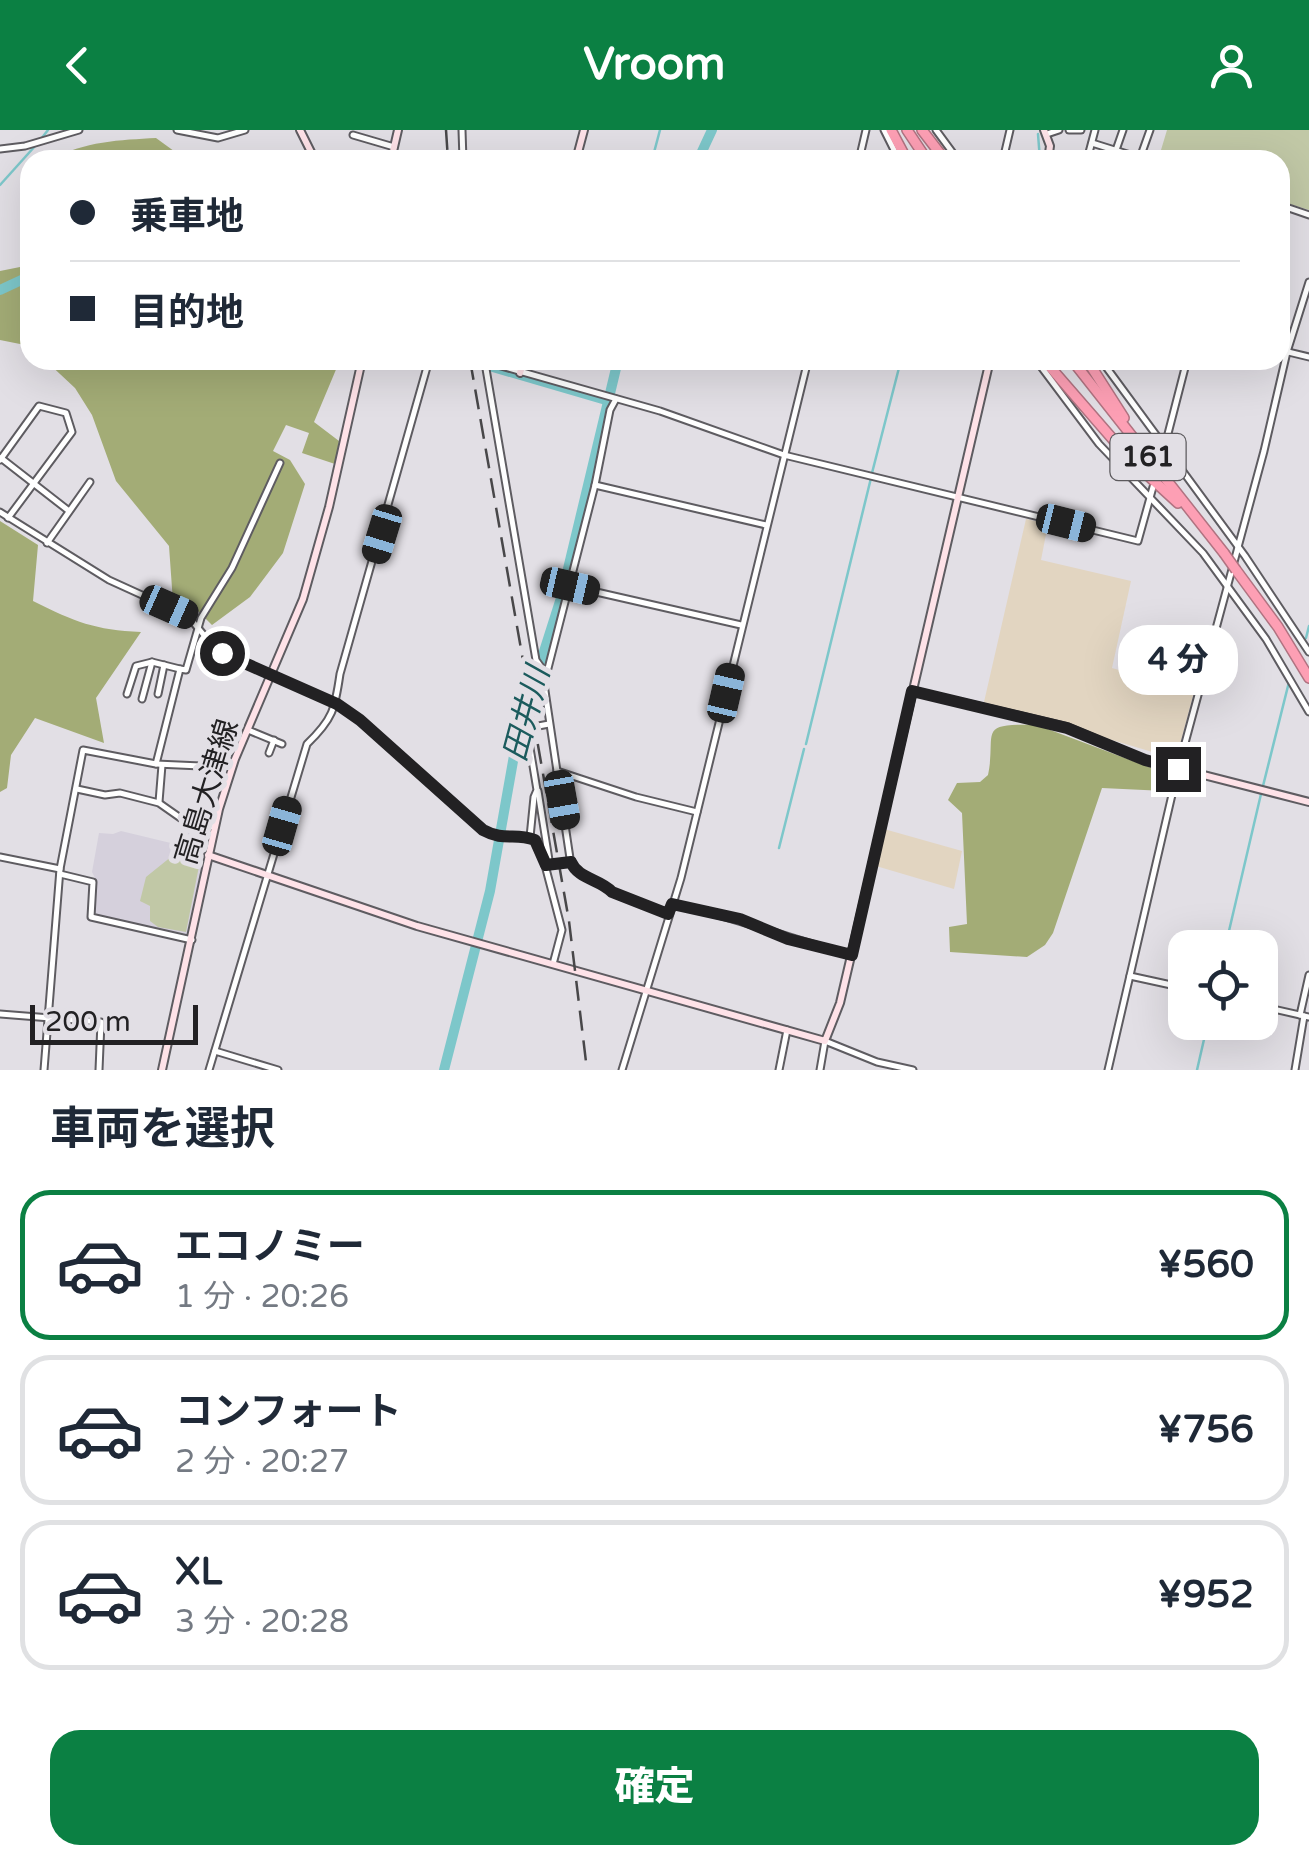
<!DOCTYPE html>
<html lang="ja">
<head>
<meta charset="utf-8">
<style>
  :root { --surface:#fff; --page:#f6f6f7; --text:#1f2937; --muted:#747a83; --line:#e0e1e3; --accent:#0b8043 }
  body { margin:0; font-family:"Varela Round","Noto Sans JP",sans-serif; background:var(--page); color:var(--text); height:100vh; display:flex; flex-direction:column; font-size:38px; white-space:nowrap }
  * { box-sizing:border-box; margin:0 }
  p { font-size:32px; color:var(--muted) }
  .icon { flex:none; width:55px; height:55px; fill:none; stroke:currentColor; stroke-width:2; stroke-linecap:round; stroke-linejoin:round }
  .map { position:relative; height:940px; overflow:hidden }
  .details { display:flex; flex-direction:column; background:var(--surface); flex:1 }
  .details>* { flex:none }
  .banner { position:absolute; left:20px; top:20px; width:1270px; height:220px; border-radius:30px; box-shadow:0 10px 40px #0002; display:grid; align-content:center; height:220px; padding:0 50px; background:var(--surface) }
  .tools { position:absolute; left:1168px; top:800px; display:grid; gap:20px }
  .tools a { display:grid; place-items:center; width:110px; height:110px; border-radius:20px; background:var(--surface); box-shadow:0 10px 40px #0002; font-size:50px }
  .scale { position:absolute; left:30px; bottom:25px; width:168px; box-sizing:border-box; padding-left:10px; border:5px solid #222123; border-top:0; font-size:28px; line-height:35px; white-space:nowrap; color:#222123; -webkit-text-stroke:8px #e2dfe5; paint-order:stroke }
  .end { position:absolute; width:45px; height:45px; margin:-22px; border:12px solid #222123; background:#fff; box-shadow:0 0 0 5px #fff }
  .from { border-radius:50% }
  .bubble { position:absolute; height:70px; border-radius:30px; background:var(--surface); box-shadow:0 10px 40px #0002; font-size:32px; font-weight:800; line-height:70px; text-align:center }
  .car { position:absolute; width:30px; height:60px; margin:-30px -15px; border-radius:12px; box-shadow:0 0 8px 2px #0007; background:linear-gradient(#222 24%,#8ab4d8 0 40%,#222 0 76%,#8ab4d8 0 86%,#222 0) }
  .banner b { display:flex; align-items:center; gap:35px; height:95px; font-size:38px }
  .banner b+b { border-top:2px solid var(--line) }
  .banner i { width:25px; height:25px; background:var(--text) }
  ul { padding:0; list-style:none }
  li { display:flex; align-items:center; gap:30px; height:150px; margin:0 20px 15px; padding:0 30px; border:5px solid var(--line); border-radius:30px }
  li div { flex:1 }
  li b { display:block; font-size:38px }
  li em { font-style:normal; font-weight:800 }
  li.current { border-color:var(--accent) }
  li>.icon { width:90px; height:90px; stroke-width:1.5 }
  h2 { padding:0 50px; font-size:45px; line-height:120px }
  .primary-button { display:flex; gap:20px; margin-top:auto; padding:20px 50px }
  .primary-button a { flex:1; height:115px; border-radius:30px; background:var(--accent); color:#fff; font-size:40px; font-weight:800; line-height:115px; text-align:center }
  header { display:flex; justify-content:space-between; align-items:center; height:130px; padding:0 50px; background:var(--accent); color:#fff; font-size:45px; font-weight:800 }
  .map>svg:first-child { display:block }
  .industrial { fill:#e2d5c1 }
  .built { fill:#d5d0dc }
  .green { fill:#c1c8a6 }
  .forest { fill:#a3ac76 }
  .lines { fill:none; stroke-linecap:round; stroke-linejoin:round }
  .stream { stroke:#7dc7ca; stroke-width:2.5 }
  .river { stroke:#7dc7ca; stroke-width:10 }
  .street-casing { stroke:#5e5c61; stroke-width:9 }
  .secondary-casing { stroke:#5e5c61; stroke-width:10 }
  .highway-casing { stroke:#b07381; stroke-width:12 }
  .street { stroke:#fff; stroke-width:5 }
  .secondary { stroke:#fee2e8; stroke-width:6 }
  .highway { stroke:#fd9fb4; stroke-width:9 }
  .rail { stroke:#484749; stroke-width:2.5; stroke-dasharray:20 10; stroke-linecap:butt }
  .highway-bridge-casing { stroke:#b07381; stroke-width:12; stroke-linecap:butt }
  .highway-bridge { stroke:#fd9fb4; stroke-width:9 }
  .route { stroke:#222123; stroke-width:12 }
  .labels { text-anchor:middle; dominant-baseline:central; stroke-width:10; stroke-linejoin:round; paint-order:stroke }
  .shield { fill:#e2dfe5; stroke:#5c5a5d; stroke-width:2.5 }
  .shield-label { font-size:28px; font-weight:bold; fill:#222123 }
  .street-label { font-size:30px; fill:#222123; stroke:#e2dfe5 }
  .water-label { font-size:32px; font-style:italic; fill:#1b5b5d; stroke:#e2dfe5 }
</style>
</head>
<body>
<header><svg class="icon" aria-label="back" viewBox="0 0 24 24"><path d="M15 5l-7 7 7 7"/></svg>Vroom<svg class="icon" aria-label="person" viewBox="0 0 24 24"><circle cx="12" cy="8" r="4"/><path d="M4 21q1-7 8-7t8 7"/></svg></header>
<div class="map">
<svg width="1309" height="940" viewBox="0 0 1309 940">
  <rect width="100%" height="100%" fill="#e2dfe5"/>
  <g class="industrial">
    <path d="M1026 389 1048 394 1041 430 1131 451 1112 538 1194 562 1176 629 984 572Z"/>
    <path d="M884 699 962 721 954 759 876 736Z"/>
  </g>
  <path class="built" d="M188 696 211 700 190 805 95 785 96 750 92 742 99 703 113 704 121 701 179 715Z"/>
  <g class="green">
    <path d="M1167 0H1309V80L1280 71V30H1158Z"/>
    <path d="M182 718 201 726 186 802 158 797 150 791V776L140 771 146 747Z"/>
  </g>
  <g class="forest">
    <path d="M156 8 178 24V30H52C83 11 121 10 156 8Z"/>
    <path d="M30 135V216L0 210V141Z"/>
    <path d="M45 230H340L314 292 339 311 335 334 302 323 309 303 286 295 273 321 290 330 305 354 283 423 250 467 212 495 198 481 173 472 169 416 116 351 92 285 75 258Z"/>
    <path d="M0 391 38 415 33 471C75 492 95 500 141 502L96 568 104 613 35 588 11 625 7 658 0 662Z"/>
    <path d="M1037 595 1170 645 1165 661 1102 658 1053 803 1045 815 1027 827 950 822 949 797 967 794 962 683 948 670 957 653 980 652 988 645C997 602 975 593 1037 595Z"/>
  </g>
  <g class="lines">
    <g class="stream">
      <path d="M1038 4 1040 30"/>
      <path d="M41 9 48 0"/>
      <path d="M652 30 660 0"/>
      <path d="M0 55 36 15"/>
      <path d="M872 343 901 230"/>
      <path d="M1306 508 1309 496"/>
      <path d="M806 614 871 348"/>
      <path d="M1263 656 1289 552"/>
      <path d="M779 718 804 619"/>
      <path d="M1225 818 1261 664"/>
      <path d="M1197 940 1208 892"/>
    </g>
    <g class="river">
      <path d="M698 30 712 0"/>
      <path d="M0 160 30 146"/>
      <path d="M469 230 606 270"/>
      <path d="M444 940 490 761 518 603 561 468 618 230"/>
    </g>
    <g class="street-casing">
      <g id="street">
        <path d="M177 0 218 8 245 0"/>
        <path d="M462 0 463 30"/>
        <path d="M884 0 899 30"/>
        <path d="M936 0 958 30"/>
        <path d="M1069 0H1081"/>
        <path d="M1047 4 1059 0"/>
        <path d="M353 5 394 17"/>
        <path d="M1092 13 1140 28 1150 0"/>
        <path d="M0 19 25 16 79 0"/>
        <path d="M1116 20 1123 0"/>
        <path d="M859 30 866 0"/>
        <path d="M1003 30 1010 0"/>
        <path d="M1087 30 1095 0"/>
        <path d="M1280 75 1309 85"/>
        <path d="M1280 220 1309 227"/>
        <path d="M480 230 660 281 784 325 1138 411 1153 357"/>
        <path d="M1036 230 1099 314 1203 423 1266 509 1309 582"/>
        <path d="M1101 230 1245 426 1309 522"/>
        <path d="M485 233 536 530 546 544"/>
        <path d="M616 269 610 280 595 355 544 554 571 735C583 748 600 750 612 762L668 784"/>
        <path d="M1162 327 1187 230"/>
        <path d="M1 328 69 381"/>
        <path d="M0 330 39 276 66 283 72 302 8 388"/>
        <path d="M595 355 766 395"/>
        <path d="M0 382 109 450 188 486 213 516 223 523 337 574 360 590 483 700C505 712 524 699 540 716L562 800 553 834"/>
        <path d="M47 413 90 352"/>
        <path d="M570 456 741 495"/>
        <path d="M127 564 136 536 152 532 180 539"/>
        <path d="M158 564 164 535"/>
        <path d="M142 569 152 532"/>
        <path d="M248 600 282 614"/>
        <path d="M269 623 274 610"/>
        <path d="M156 634 201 636"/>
        <path d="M557 641 636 667 697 682"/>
        <path d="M77 659 105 665 120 663 159 673 189 694 215 697"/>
        <path d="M538 661 549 730 545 735 571 731"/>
        <path d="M159 672 162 635"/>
        <path d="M530 707 534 667 537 660 528 606 533 597 549 594"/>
        <path d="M0 727 60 739"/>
        <path d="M60 744 93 752 91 787 192 810"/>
        <path d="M672 774C734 786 791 810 852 825"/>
        <path d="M1130 846 1185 858"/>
        <path d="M1260 876 1309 887"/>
        <path d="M0 884 101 892 99 940"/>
        <path d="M1300 885 1309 845"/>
        <path d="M215 921 278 940"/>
        <path d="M44 940 60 739 83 620 156 634 180 539 186 540 201 488 232 438 280 333"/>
        <path d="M209 940 307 614C333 589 335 579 340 544L429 230"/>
        <path d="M622 940 681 748 808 230"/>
        <path d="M779 940 787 900"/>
        <path d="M820 940 825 911 877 932 913 940"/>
        <path d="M1108 940 1178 639 1264 321 1287 222 1309 152"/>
        <path d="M1295 940 1304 886"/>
      </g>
    </g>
    <g class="secondary-casing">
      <g id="secondary">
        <path d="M300 0 315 30"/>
        <path d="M1044 0 1050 16 1048 30"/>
        <path d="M391 30 398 0"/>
        <path d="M576 30 584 0"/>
        <path d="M520 243 524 230"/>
        <path d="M912 561 1067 597 1145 630 1309 672"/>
        <path d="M208 725 417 796 825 911 840 873 990 230"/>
        <path d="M162 940 219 679 235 629 303 469 329 377 362 230"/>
      </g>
    </g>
    <g class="highway-casing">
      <g id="highway">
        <path d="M891 0 907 30"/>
        <path d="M907 0 927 30"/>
        <path d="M922 0 945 30"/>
        <path d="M1044 230 1130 329 1178 373"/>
        <path d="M1072 230 1224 423"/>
        <path d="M1087 230 1124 288"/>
        <path d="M1236 440 1278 497 1309 548"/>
      </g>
    </g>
    <use href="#street" class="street"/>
    <use href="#secondary" class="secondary"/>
    <use href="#highway" class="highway"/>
    <g class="rail">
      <path d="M446 0 448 30"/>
      <path d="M470 230 569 791 587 940"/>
    </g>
    <g class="highway-bridge-casing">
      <path id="highway-bridge" d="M1224 423 1236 440"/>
    </g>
    <use href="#highway-bridge" class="highway-bridge"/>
  </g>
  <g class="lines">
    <path class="route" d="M222 523 337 574 360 590 483 700C505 712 514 702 535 710L546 735 571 732C578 749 600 749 612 762L668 784 672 774 740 789 788 809 852 825 912 561 1067 598 1145 630 1178 639"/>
  </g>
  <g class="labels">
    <rect class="shield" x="1110.5" y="304" width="75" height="46" rx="8"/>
    <g class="shield-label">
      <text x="1148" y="327">161</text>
    </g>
    <g class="street-label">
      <text transform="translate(207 662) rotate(-73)">高島大津線</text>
    </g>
    <g class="water-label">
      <text transform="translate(527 584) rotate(-75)">田井川</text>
    </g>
  </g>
</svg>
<div class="tools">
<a><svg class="icon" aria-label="locate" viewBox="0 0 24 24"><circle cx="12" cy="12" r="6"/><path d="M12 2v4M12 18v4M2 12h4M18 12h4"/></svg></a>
</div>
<div class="scale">200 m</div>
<i class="end from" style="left:222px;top:523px"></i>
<i class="end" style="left:1178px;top:639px"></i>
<div class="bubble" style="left:1118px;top:495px;width:120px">4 分</div>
<i class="car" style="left:1066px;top:393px;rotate:104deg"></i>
<i class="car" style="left:382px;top:404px;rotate:197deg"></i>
<i class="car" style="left:570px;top:456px;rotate:103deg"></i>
<i class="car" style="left:169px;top:477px;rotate:114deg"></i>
<i class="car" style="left:726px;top:563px;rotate:13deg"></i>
<i class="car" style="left:562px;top:670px;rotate:170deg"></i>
<i class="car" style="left:282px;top:696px;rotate:16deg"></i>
<div class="banner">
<b><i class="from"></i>乗車地</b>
<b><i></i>目的地</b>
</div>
</div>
<section class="details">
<h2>車両を選択</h2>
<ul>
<li class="current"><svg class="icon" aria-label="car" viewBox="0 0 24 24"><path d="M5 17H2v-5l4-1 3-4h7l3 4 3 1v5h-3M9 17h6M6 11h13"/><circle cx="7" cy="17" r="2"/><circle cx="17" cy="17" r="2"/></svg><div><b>エコノミー</b><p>1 分 · 20:26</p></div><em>¥560</em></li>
<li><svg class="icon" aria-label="car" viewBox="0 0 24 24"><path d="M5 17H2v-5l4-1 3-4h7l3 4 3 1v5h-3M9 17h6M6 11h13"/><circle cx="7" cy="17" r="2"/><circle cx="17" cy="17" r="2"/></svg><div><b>コンフォート</b><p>2 分 · 20:27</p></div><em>¥756</em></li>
<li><svg class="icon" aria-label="car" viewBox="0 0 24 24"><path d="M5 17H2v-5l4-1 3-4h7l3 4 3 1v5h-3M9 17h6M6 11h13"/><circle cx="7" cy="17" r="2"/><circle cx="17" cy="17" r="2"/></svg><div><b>XL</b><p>3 分 · 20:28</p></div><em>¥952</em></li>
</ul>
<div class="primary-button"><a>確定</a></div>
</section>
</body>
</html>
